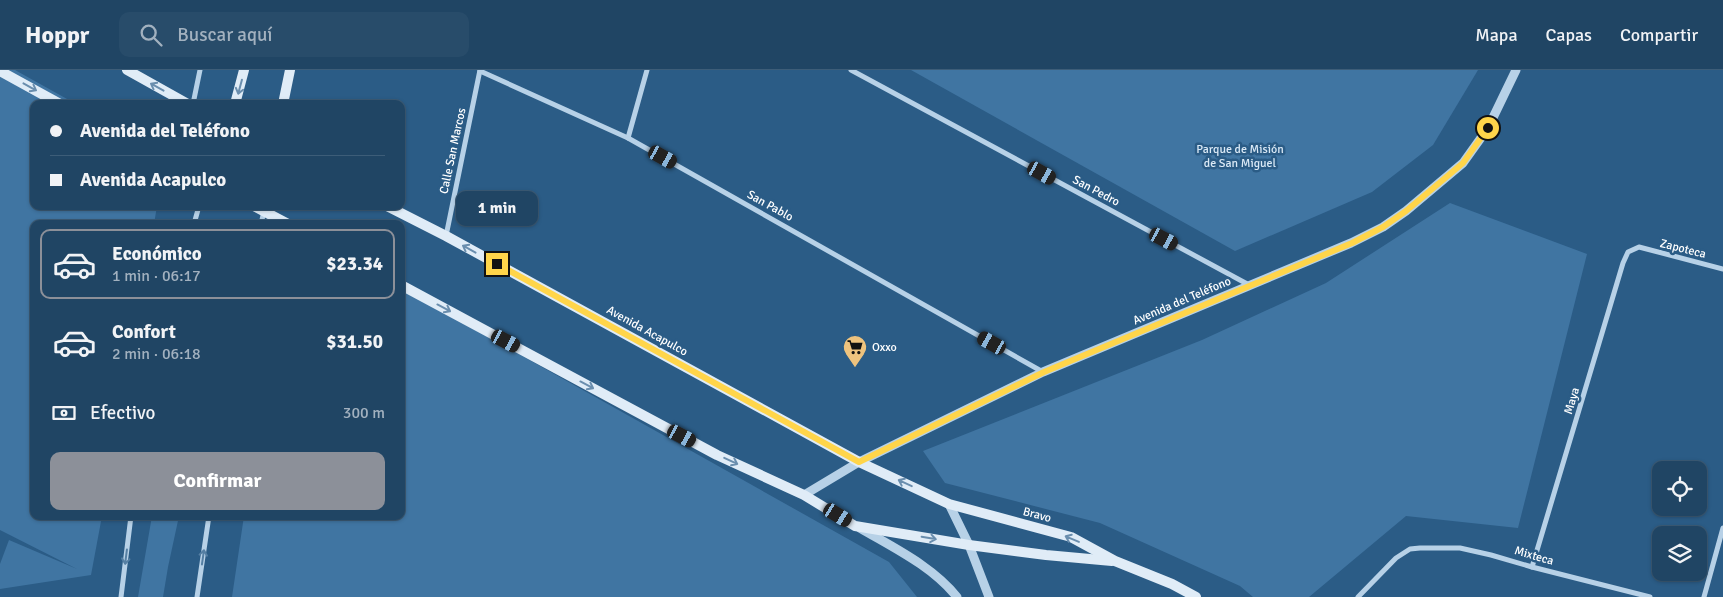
<!DOCTYPE html>
<html lang="es">
<head>
<meta charset="utf-8">
<style>
  :root { --surface:#204564; --page:#284c6a; --text:#f1f3f6; --muted:#a2b1bf; --line:#3d5d78; --accent:#8c9099 }
  body { margin:0; font-family:Signika,sans-serif; background:var(--page); color:var(--text); height:100vh; display:flex; flex-direction:column; font-size:19px; white-space:nowrap }
  * { box-sizing:border-box; margin:0 }
  p { font-size:16px; color:var(--muted) }
  .icon { flex:none; width:28px; height:28px; fill:none; stroke:currentColor; stroke-width:2; stroke-linecap:round; stroke-linejoin:round }
  .map { position:relative; flex:1; overflow:hidden }
  .details { position:absolute; left:30px; top:150px; width:375px; height:300px; display:flex; flex-direction:column; background:var(--surface); border-radius:10px; box-shadow:0 1px 4px #0004,0 0 0 1px var(--line) }
  .details>* { flex:none }
  .banner { position:absolute; left:30px; top:30px; width:375px; height:110px; border-radius:10px; box-shadow:0 1px 4px #0004,0 0 0 1px var(--line); display:grid; align-content:center; height:110px; padding:0 20px; background:var(--surface) }
  .controls { position:absolute; left:1652px; top:391px; display:grid; gap:10px }
  .controls a { display:grid; place-items:center; width:55px; height:55px; border-radius:10px; background:var(--surface); box-shadow:0 1px 4px #0004,0 0 0 1px var(--line); font-size:25px }
  .end { position:absolute; width:22px; height:22px; margin:-11px; border:6px solid #ffd54a; background:#111; box-shadow:0 0 0 2px #111 }
  .from { border-radius:50% }
  .bubble { position:absolute; height:35px; border-radius:10px; background:var(--surface); box-shadow:0 1px 4px #0004,0 0 0 1px var(--line); font-size:16px; font-weight:800; line-height:35px; text-align:center }
  .car { position:absolute; width:15px; height:30px; margin:-15px -8px; border-radius:6px; box-shadow:0 0 4px 1px #0007; background:linear-gradient(#222 24%,#8ab4d8 0 40%,#222 0 76%,#8ab4d8 0 86%,#222 0) }
  .banner b { display:flex; align-items:center; gap:18px; height:48px; font-size:19px }
  .banner b+b { border-top:1px solid var(--line) }
  .banner i { width:12px; height:12px; background:var(--text) }
  ul { padding:9px 0 0; list-style:none }
  li { display:flex; align-items:center; gap:15px; height:70px; margin:0 10px 8px; padding:0 10px; border:2px solid transparent; border-radius:10px }
  li div { flex:1 }
  li b { display:block; font-size:19px }
  li em { font-style:normal; font-weight:800 }
  li.active { border-color:var(--accent) }
  li>.icon { width:45px; height:45px; stroke-width:1.5 }
  .pay { display:flex; align-items:center; gap:12px; height:55px; padding:0 20px; font-size:19px }
  .pay p { margin-inline-start:auto }
  .action { display:flex; gap:10px; margin-top:auto; padding:10px 20px }
  .action a { flex:1; height:58px; border-radius:10px; background:var(--accent); color:#fff; font-size:20px; font-weight:800; line-height:58px; text-align:center }
  header { display:flex; align-items:center; gap:30px; box-sizing:border-box; height:70px; padding:0 25px; background:var(--surface); border-bottom:1px solid var(--line) }
  header strong { font-size:24px }
  nav { display:flex; gap:28px; margin-inline-start:auto; font-size:18px }
  .search { width:350px; height:45px; background:var(--page); display:flex; align-items:center; gap:12px; box-sizing:border-box; padding:0 18px; border-radius:10px; color:var(--muted); font-size:19px }
  .map>svg:first-child { display:block }
  .green { fill:#4075a2 }
  .lines { fill:none; stroke-linecap:round; stroke-linejoin:round }
  .minor { stroke:#b7d1e7; stroke-width:5 }
  .tertiary { stroke:#b7d1e7; stroke-width:9 }
  .secondary { stroke:#e0ecf7; stroke-width:10 }
  .oneway { stroke:#6a8eae }
  .oneway2 { stroke:#557fa3 }
  .route { stroke:#ffd54a; stroke-width:6 }
  .labels { text-anchor:middle; dominant-baseline:central; stroke-width:5; stroke-linejoin:round; paint-order:stroke }
  .park-label { font-size:12px; fill:#dae9f6; stroke:#2b5c86 }
  .street-label { font-size:12px; fill:#fff; stroke:#2b5c86 }
  .poi-label { font-size:12px; fill:#fff; stroke:#2b5c86; text-anchor:start }
</style>
</head>
<body>
<header>
<strong>Hoppr</strong>
<div class="search"><svg class="icon" aria-label="search" viewBox="0 0 24 24"><circle cx="10" cy="10" r="6"/><path d="M15 15l6 6"/></svg>Buscar aquí</div>
<nav><a>Mapa</a><a>Capas</a><a>Compartir</a></nav>
</header>
<div class="map">
<svg width="1723" height="527" viewBox="0 0 1723 527">
  <rect width="100%" height="100%" fill="#2b5c86"/>
  <g class="green">
    <path d="M0 0H15L76 34H34V136H157L154 154H34V446H102L91 505 0 519V494L9 470 77 499 0 460Z"/>
    <path d="M911 0H1478L1433 75 1372 122 1235 181Z"/>
    <path d="M1450 133 1587 184 1518 458 1406 446 1309 527H1253L1240 516 1100 453 945 413 923 381 1202 270 1326 213Z"/>
    <path d="M401 218 889 492 917 527H232L244 446H401Z"/>
    <path d="M152 446H179L168 497 163 527H138Z"/>
  </g>
  <g class="lines">
    <g class="minor">
      <path d="M851 0 1251 216"/>
      <path d="M480 1 628 68 1043 302"/>
      <path d="M193 34 200 0"/>
      <path d="M628 68 647 0"/>
      <path d="M194 154 199 136"/>
      <path d="M261 154 264 141"/>
      <path d="M446 166 480 0"/>
      <path d="M1532 497 1623 193 1628 182 1639 177 1723 199"/>
      <path d="M121 527 131 446"/>
      <path d="M197 527 209 446"/>
      <path d="M1358 527 1396 488 1410 479 1420 478H1460L1491 485 1532 497 1650 527"/>
      <path d="M1704 527 1723 458"/>
    </g>
    <g class="tertiary">
      <path d="M804 425 859 392 1043 302 1351 173 1383 157 1406 141 1463 93 1488 58 1516 0"/>
      <path d="M949 434 969 475 989 527"/>
      <path d="M860 458C894 478 932 496 957 527"/>
    </g>
    <g class="secondary">
      <path d="M127 0 188 34"/>
      <path d="M0 1 60 34"/>
      <path d="M235 34 244 0"/>
      <path d="M283 34 290 0"/>
      <path d="M254 136 288 154"/>
      <path d="M387 136 446 166 859 392 949 434 1071 467 1115 491 1172 514 1196 527"/>
      <path d="M401 215 717 385 804 425 855 456 969 475 1046 485 1112 491"/>
    </g>
  </g>
  <defs><path id="oneway-shaft" d="M-6 0H5M1.5-3L5.5 0L1.5 3" fill="none" stroke-width="1.6" stroke-linecap="round" stroke-linejoin="round" transform="scale(1.25)"/></defs>
  <g class="oneway">
    <use href="#oneway-shaft" transform="translate(30 17) rotate(29)"/>
    <use href="#oneway-shaft" transform="translate(157 17) rotate(-151)"/>
    <use href="#oneway-shaft" transform="translate(240 17) rotate(105)"/>
    <use href="#oneway-shaft" transform="translate(469 179) rotate(-151)"/>
    <use href="#oneway-shaft" transform="translate(444 238) rotate(28)"/>
    <use href="#oneway-shaft" transform="translate(587 315) rotate(28)"/>
    <use href="#oneway-shaft" transform="translate(731 391) rotate(25)"/>
    <use href="#oneway-shaft" transform="translate(905 413) rotate(-155)"/>
    <use href="#oneway-shaft" transform="translate(929 468) rotate(10)"/>
    <use href="#oneway-shaft" transform="translate(1072 469) rotate(-157)"/>
  </g>
  <g class="oneway2">
    <use href="#oneway-shaft" transform="translate(126 487) rotate(97)"/>
    <use href="#oneway-shaft" transform="translate(203 487) rotate(-82)"/>
  </g>
  <g class="lines">
    <path class="route" d="M497 194 859 392 1044 302 1352 173 1383 157 1406 141 1463 93 1488 58"/>
  </g>
  <defs>
    <g id="supermarket-pin" transform="scale(1.25)"><path d="M0 17L-7.5 6A9.5 9.5 0 1 1 7.5 6Z" fill="#eec37e" stroke="#2b5c86"/><path d="M-6-5.5h2.5l.6 2H6L4.5 2H-2.5L-4.4-4H-6ZM-1.5 3.2a1.3 1.3 0 1 0 .1 0ZM3 3.2a1.3 1.3 0 1 0 .1 0Z" fill="#111"/></g>
  </defs>
  <g fill-rule="evenodd">
    <use href="#supermarket-pin" x="855" y="277"/>
  </g>
  <g class="labels">
    <g class="park-label">
      <text x="1240" y="79">Parque de Misión<tspan x="1240" dy="14">de San Miguel</tspan></text>
    </g>
    <g class="street-label">
      <text transform="translate(453 81) rotate(-78)">Calle San Marcos</text>
      <text transform="translate(1096 121) rotate(28)">San Pedro</text>
      <text transform="translate(770 136) rotate(29)">San Pablo</text>
      <text transform="translate(1683 179) rotate(14)">Zapoteca</text>
      <text transform="translate(1182 231) rotate(-23)">Avenida del Teléfono</text>
      <text transform="translate(647 261) rotate(29)">Avenida Acapulco</text>
      <text transform="translate(1572 331) rotate(-73)">Maya</text>
      <text transform="translate(1037 445) rotate(15)">Bravo</text>
      <text transform="translate(1534 486) rotate(16)">Mixteca</text>
    </g>
    <g class="poi-label">
      <text x="872" y="277">Oxxo</text>
    </g>
  </g>
</svg>
<div class="controls">
<a><svg class="icon" aria-label="locate" viewBox="0 0 24 24"><circle cx="12" cy="12" r="6"/><path d="M12 2v4M12 18v4M2 12h4M18 12h4"/></svg></a>
<a><svg class="icon" aria-label="layers" viewBox="0 0 24 24"><path d="M12 4l9 5-9 5-9-5zM3 14l9 5 9-5"/></svg></a>
</div>
<i class="end from" style="left:1488px;top:58px"></i>
<i class="end" style="left:497px;top:194px"></i>
<div class="bubble" style="left:456px;top:121px;width:82px">1 min</div>
<i class="car" style="left:663px;top:87px;rotate:119deg"></i>
<i class="car" style="left:1042px;top:103px;rotate:119deg"></i>
<i class="car" style="left:1164px;top:169px;rotate:118deg"></i>
<i class="car" style="left:506px;top:271px;rotate:118deg"></i>
<i class="car" style="left:992px;top:273px;rotate:299deg"></i>
<i class="car" style="left:682px;top:366px;rotate:118deg"></i>
<i class="car" style="left:838px;top:445px;rotate:121deg"></i>
<div class="banner">
<b><i class="from"></i>Avenida del Teléfono</b>
<b><i></i>Avenida Acapulco</b>
</div>
<section class="details">
<ul>
<li class="active"><svg class="icon" aria-label="car" viewBox="0 0 24 24"><path d="M5 17H2v-5l4-1 3-4h7l3 4 3 1v5h-3M9 17h6M6 11h13"/><circle cx="7" cy="17" r="2"/><circle cx="17" cy="17" r="2"/></svg><div><b>Económico</b><p>1 min · 06:17</p></div><em>$23.34</em></li>
<li><svg class="icon" aria-label="car" viewBox="0 0 24 24"><path d="M5 17H2v-5l4-1 3-4h7l3 4 3 1v5h-3M9 17h6M6 11h13"/><circle cx="7" cy="17" r="2"/><circle cx="17" cy="17" r="2"/></svg><div><b>Confort</b><p>2 min · 06:18</p></div><em>$31.50</em></li>
</ul>
<div class="pay"><svg class="icon" aria-label="cash" viewBox="0 0 24 24"><path d="M3 7h18v10H3z"/><circle cx="12" cy="12" r="2"/></svg>Efectivo<p>300 m</p></div>
<div class="action"><a>Confirmar</a></div>
</section>
</div>
</body>
</html>
